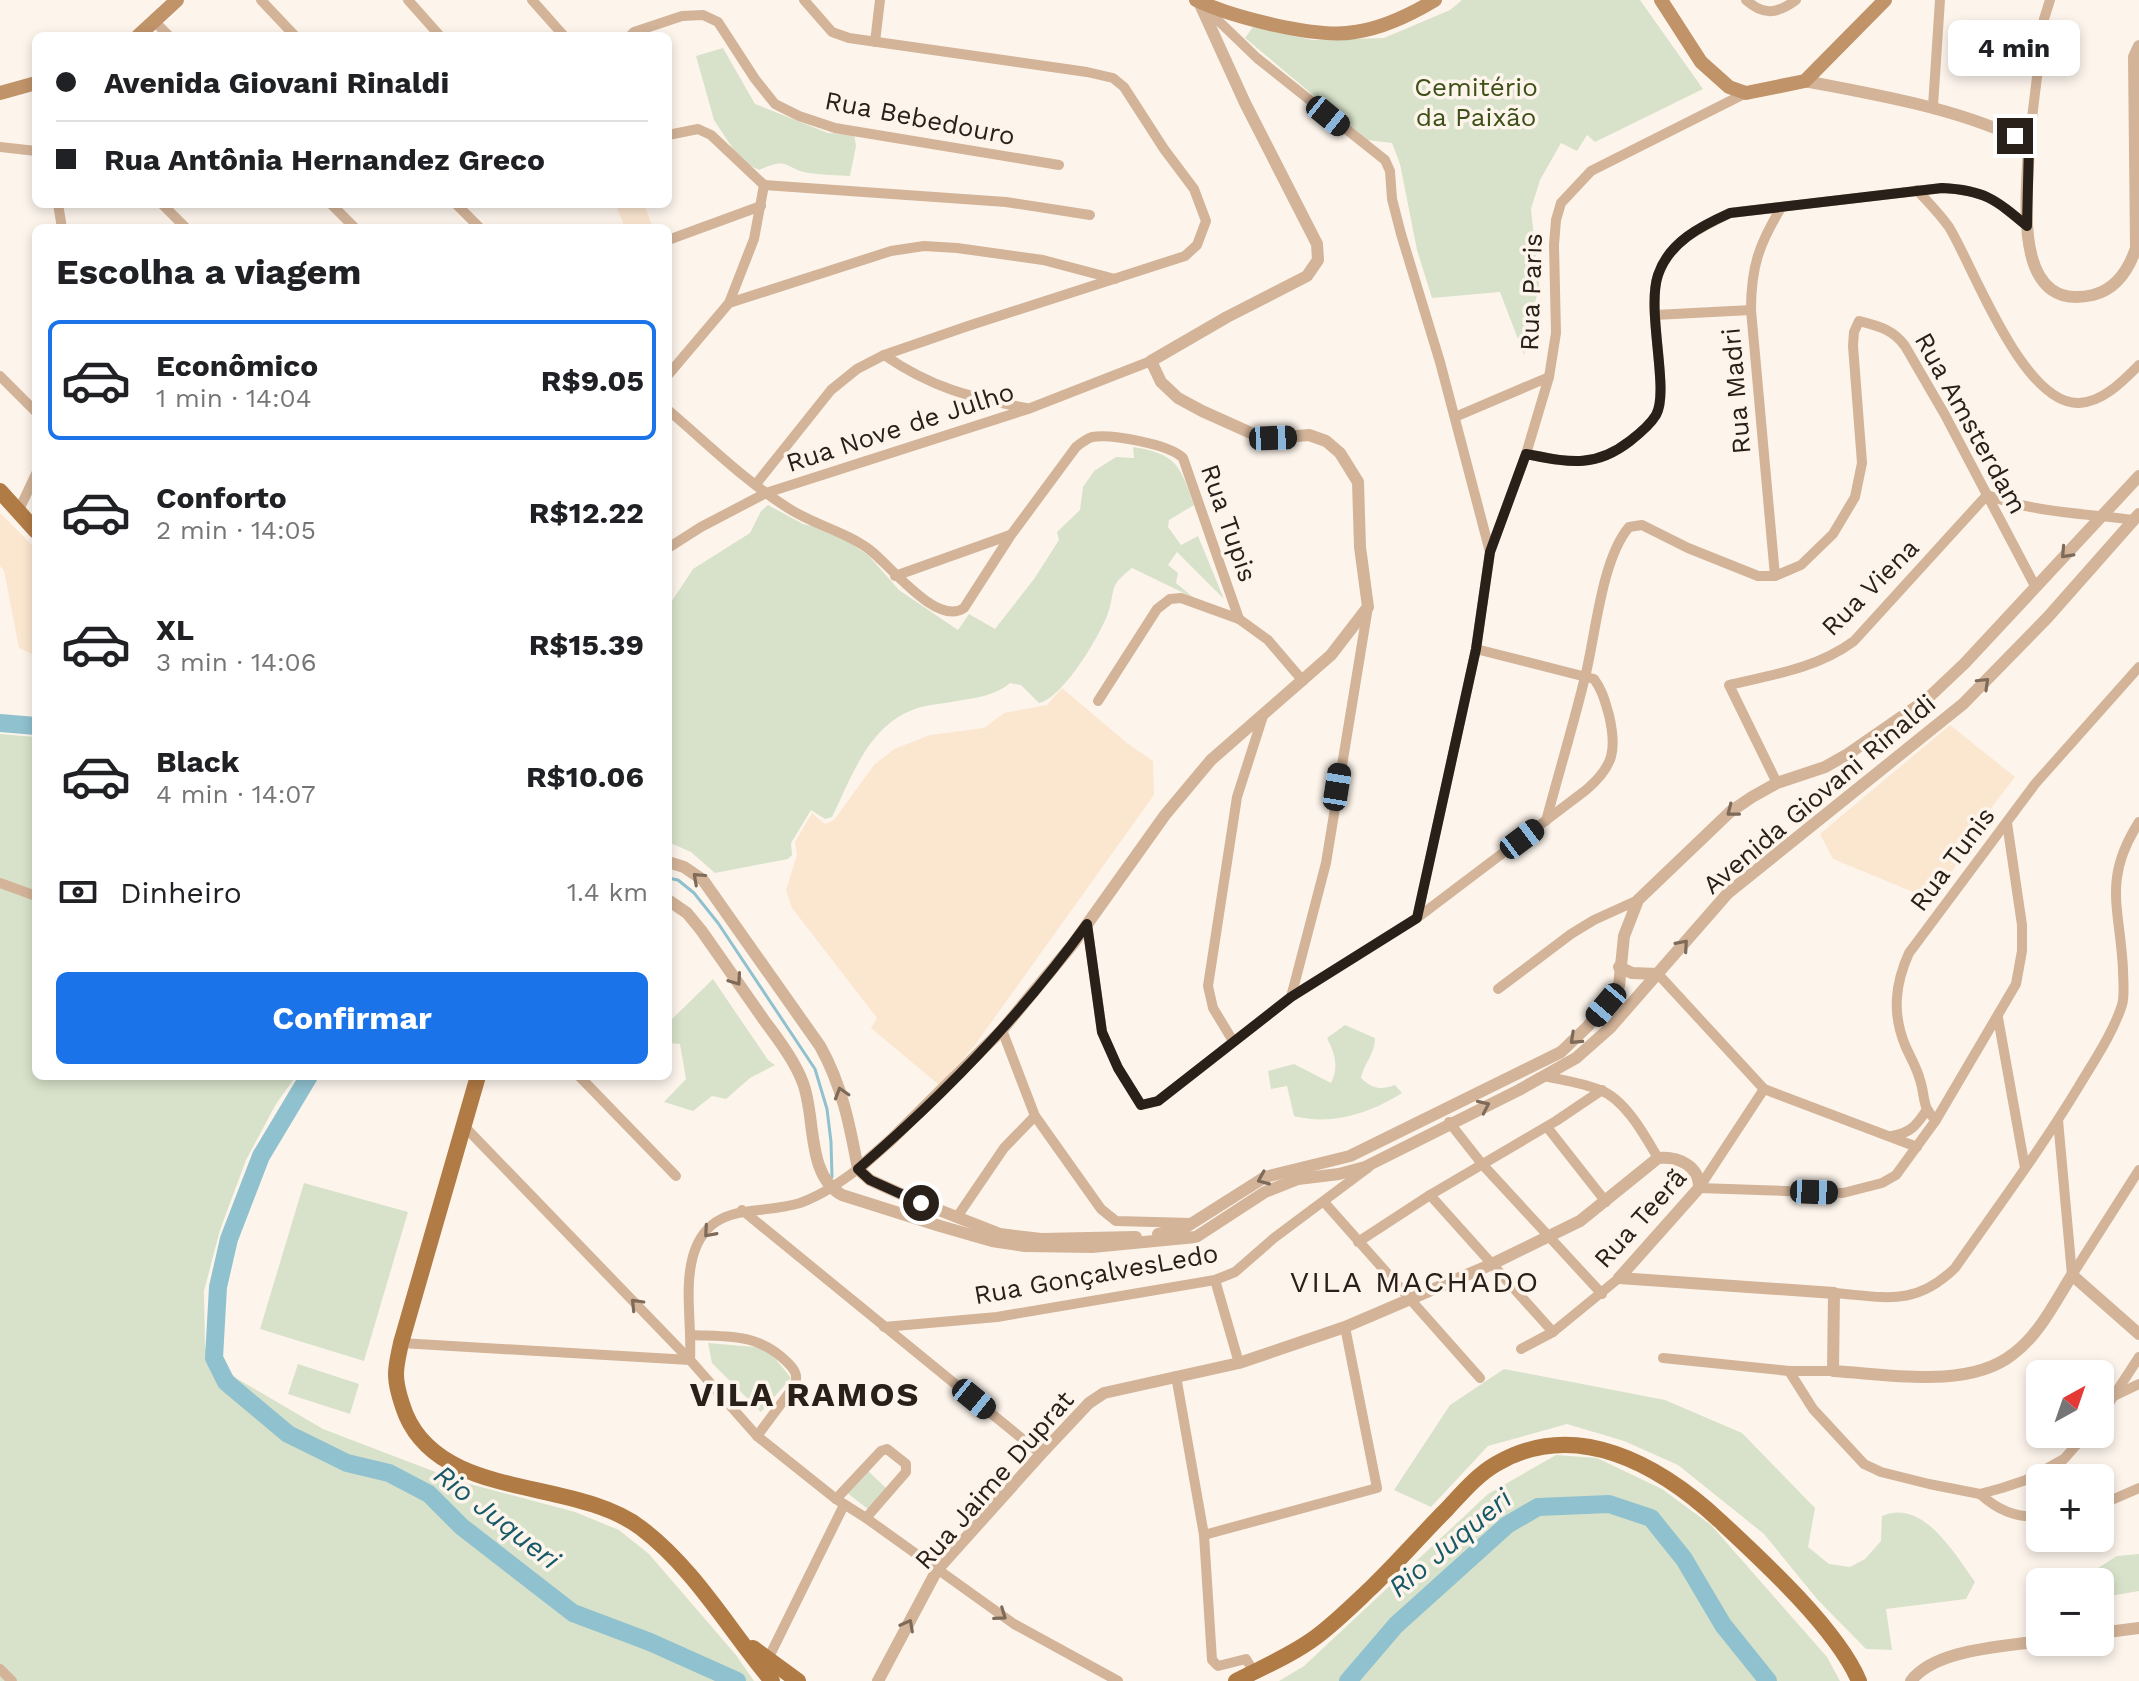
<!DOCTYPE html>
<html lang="pt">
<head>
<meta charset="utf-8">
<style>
  :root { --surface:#fff; --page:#f6f6f6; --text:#202124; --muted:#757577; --line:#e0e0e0; --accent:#1a73e8 }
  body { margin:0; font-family:"Work Sans",sans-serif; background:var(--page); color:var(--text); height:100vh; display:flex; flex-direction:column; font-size:30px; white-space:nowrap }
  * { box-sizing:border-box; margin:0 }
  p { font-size:26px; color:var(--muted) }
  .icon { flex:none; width:44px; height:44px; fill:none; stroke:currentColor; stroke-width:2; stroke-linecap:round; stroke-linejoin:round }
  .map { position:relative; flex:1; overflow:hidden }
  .drawer { position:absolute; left:32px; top:224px; width:640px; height:856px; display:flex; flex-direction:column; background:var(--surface); border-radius:12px; box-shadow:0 4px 12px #0003 }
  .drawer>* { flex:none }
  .banner { position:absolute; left:32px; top:32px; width:640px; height:176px; border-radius:12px; box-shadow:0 4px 12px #0003; display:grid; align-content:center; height:176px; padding:0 24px; background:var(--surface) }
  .needle { width:52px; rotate:40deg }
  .fabs { position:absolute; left:2026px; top:1360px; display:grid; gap:16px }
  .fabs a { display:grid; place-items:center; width:88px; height:88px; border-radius:12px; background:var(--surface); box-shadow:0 4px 12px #0003; font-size:40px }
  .end { position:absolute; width:36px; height:36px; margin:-18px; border:10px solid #292119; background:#fff; box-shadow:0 0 0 4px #fff }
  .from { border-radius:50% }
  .bubble { position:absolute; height:56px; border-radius:12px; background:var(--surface); box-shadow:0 4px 12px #0003; font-size:26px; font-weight:700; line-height:56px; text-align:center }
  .car { position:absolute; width:24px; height:48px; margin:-24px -12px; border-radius:10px; box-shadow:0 0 6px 2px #0007; background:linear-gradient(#222 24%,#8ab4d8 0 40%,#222 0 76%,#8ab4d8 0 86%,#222 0) }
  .banner b { display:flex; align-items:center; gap:28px; height:76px; font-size:30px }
  .banner b+b { border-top:2px solid var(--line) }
  .banner i { width:20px; height:20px; background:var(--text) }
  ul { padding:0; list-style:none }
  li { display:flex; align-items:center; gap:24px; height:120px; margin:0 16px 12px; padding:0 8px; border:4px solid transparent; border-radius:12px }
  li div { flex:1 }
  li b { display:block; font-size:30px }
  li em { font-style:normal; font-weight:700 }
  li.on { border-color:var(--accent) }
  li>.icon { width:72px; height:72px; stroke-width:1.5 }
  h2 { padding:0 24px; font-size:36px; line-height:96px }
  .pay { display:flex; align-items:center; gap:20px; height:88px; padding:0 24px; font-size:30px }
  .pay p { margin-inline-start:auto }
  .button { display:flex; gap:16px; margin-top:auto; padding:16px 24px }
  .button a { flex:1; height:92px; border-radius:12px; background:var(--accent); color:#fff; font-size:32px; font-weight:700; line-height:92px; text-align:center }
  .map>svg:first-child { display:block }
  .built { fill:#fbe6d0 }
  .green { fill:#d8e2ca }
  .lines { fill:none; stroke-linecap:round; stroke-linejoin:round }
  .stream { stroke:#90c1cf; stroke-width:3 }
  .river { stroke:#90c1cf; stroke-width:18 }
  .minor { stroke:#d3b499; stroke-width:10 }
  .tertiary { stroke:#d3b499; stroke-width:12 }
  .secondary { stroke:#c09369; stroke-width:14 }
  .primary { stroke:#b17b45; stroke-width:16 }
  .oneway { stroke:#7e6a59 }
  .route { stroke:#292119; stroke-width:10 }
  .labels { text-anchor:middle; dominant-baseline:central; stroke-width:7; stroke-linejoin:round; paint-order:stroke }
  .park-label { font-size:26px; fill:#3d5017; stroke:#fdf5ec }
  .street-label { font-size:26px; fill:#292119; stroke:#fdf5ec }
  .water-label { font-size:28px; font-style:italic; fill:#175968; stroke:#fdf5ec }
  .quarter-label { font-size:30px; letter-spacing:2px; fill:#292119; stroke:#fdf5ec }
  .district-label { font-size:34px; font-weight:bold; letter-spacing:2px; fill:#292119; stroke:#fdf5ec }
</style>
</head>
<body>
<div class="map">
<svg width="2139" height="1681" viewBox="0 0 2139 1681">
  <rect width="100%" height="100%" fill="#fdf5ec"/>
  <g class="built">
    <path d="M628 204H644L653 228H625L617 208Z"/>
    <path d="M0 513 36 549V656L19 648 4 571 0 566Z"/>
    <path d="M1062 688 1127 743 1153 761 1154 795 975 1045 939 1085 871 1028 877 1018 792 908 786 890 797 855 795 842 812 813 825 824 834 820 874 765 894 749 930 735 984 728 1004 713 1047 705Z"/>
    <path d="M1950 725 2015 777 1984 817 1935 901 1833 859 1820 834Z"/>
  </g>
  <g class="green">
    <path d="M1462 0H1640L1703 89 1595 142 1587 135 1577 151 1561 143 1540 180 1531 209 1539 285 1524 355 1500 292 1432 298 1417 250 1400 164 1392 143 1367 140 1245 38 1253 27 1312 40 1384 38 1450 10Z"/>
    <path d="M723 48 755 104 828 133 854 134 856 146 850 176C837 175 823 175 809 173 783 168 789 156 759 170L741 161 714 120 696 56Z"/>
    <path d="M1133 447C1177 454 1180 465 1194 505L1169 520 1168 527 1181 545 1198 536 1224 599 1177 552 1168 565 1178 573 1176 583 1194 598 1132 568C1106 588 1117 590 1107 616 1098 638 1063 698 1039 703L1021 685 1010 683C994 697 972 698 952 702 939 704 923 705 910 711 867 729 851 779 832 817L825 819 811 810 791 843 792 855 788 859 715 873 691 852 668 842V607L693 569 750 533 761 511 768 505 803 524 833 531 869 556 899 590 958 630 969 614 995 629 1034 579 1059 540 1057 532 1080 510 1083 487 1094 471 1116 457 1134 458Z"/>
    <path d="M0 734 36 737V1076H296L276 1104 246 1160 220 1230 204 1291 205 1347 236 1378 323 1429 459 1481 575 1512 619 1530 649 1554 736 1655 754 1681H0Z"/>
    <path d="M713 979 768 1060 775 1065 750 1078 726 1099 712 1096 693 1111 664 1102 686 1079 680 1044 668 1043V1023Z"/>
    <path d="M1345 1025 1375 1038C1375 1054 1364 1063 1361 1078 1373 1089 1379 1090 1395 1085L1402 1093C1371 1113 1331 1126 1294 1116L1287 1086 1271 1089 1268 1071 1294 1064 1331 1083C1339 1067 1335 1054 1327 1038Z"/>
    <path d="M304 1183 408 1212 364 1361 260 1329Z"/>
    <path d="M708 1343 767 1348 791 1378 761 1412 712 1363Z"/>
    <path d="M298 1364 359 1384 350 1414 288 1394Z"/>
    <path d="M1504 1369 1665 1400 1742 1433 1815 1508 1808 1547 1829 1564 1850 1567 1865 1559 1881 1541 1882 1516C1923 1498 1954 1553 1975 1582L1966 1599 1886 1609 1892 1650 1866 1649 1817 1599 1764 1534 1678 1465 1624 1441 1567 1424 1488 1446 1431 1507 1394 1490 1450 1405Z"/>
    <path d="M1556 1455 1597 1458 1662 1489 1711 1525 1827 1657 1840 1681H1279L1304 1666 1488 1494Z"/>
    <path d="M867 1470 887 1489 869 1510 846 1492Z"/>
    <path d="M2139 1554V1591L2110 1596 2107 1611H2100V1582H2076L2117 1556Z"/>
  </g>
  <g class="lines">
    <path class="stream" d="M668 878 678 880 694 893 718 923 815 1069 827 1109 831 1142 832 1177"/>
    <g class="river">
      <path d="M0 723 36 726"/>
      <path d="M309 1076 261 1156 229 1239 218 1287 214 1358 226 1382 288 1434 347 1463 389 1473 429 1494 462 1527 573 1613 650 1642 737 1681"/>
      <path d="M1348 1681 1396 1625 1507 1525 1538 1507 1609 1504 1651 1518 1684 1559 1723 1625 1768 1681"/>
    </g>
    <g class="minor">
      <path d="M261 0 295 36"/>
      <path d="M408 0 440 36"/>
      <path d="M532 0 564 36"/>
      <path d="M1746 0C1764 16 1777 14 1796 0"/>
      <path d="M1202 5 1257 58 1385 160 1390 171 1392 199 1401 234 1440 362 1490 552 1476 649 1417 918"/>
      <path d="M155 22 169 36"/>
      <path d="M630 36 634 32 682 16 703 15 718 22 755 79 775 104 799 116 835 128 1059 165"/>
      <path d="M875 42 880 0"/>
      <path d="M1933 106 1940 0"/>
      <path d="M668 135 698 129 711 135 764 185"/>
      <path d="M2029 143 2044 19 2050 0"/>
      <path d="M0 147 36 151"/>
      <path d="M764 185 1006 202 1090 215"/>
      <path d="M1917 190C1928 202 1940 214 1949 227 1974 268 2023 405 2079 403 2103 402 2123 381 2139 365"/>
      <path d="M58 204 62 228"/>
      <path d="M162 204 186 228"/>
      <path d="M331 204 355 228"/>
      <path d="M456 204 480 228"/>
      <path d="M668 240 761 206"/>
      <path d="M729 303 891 251 924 246 957 248 1043 260 1115 279"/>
      <path d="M1655 315 1751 310"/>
      <path d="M884 355C932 388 969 397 1026 408"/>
      <path d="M668 375 729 303 754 239 764 185"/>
      <path d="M0 376 36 412"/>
      <path d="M668 410C707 443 745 481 788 508 814 525 845 531 870 550 890 565 937 627 964 608L1011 535 1076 447C1081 443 1086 439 1092 437 1112 434 1169 444 1183 458L1239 619"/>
      <path d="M1455 417 1549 377"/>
      <path d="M1526 454C1568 462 1594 469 1630 441 1639 434 1650 425 1656 415 1670 391 1646 311 1658 275 1669 242 1701 227 1730 213L1942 188C1984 190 1995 199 2027 226"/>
      <path d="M756 484 831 390 857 369 884 355 968 326 1185 256 1197 245 1206 221 1194 189 1164 149 1124 87 1113 78 1087 72 849 38 832 32 804 0"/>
      <path d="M1987 495C2036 513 2083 513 2134 520"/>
      <path d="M18 512 36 474"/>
      <path d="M668 548 701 527 766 493 1028 409 1151 361"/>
      <path d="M1490 552 1526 454 1549 377 1556 333 1554 245 1556 220 1561 203 1591 171 1746 93"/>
      <path d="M895 576 1010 535"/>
      <path d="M1775 576 1751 310C1751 267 1759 244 1781 208"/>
      <path d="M1098 701 1157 609 1170 599 1181 598 1239 619 1268 640 1303 681"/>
      <path d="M1777 783 1729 685C1772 675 1818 668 1854 641L1987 495"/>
      <path d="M1546 821C1559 772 1574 723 1586 673 1596 631 1602 559 1629 527L1642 525 1688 548 1758 576H1775L1801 565 1833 534 1855 497 1862 463 1853 346 1854 332 1859 321C1878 326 1893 329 1905 346L1945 415 2035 586"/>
      <path d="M0 883 36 896"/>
      <path d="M1087 924 1102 1032 1118 1068 1141 1105 1158 1101 1291 997 1417 918 1586 790C1614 766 1617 750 1609 715 1605 702 1603 691 1594 679L1476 649"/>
      <path d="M1658 974 1764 1089 1917 1147"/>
      <path d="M1498 989 1571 934 1594 920 1638 900"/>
      <path d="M1291 997 1326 863 1368 607"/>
      <path d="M1998 1018 2025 1168"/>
      <path d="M1002 1030 1035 1116 1101 1209 1116 1221 1192 1223"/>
      <path d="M1233 1041 1213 1008 1208 986 1237 797 1263 716"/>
      <path d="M579 1076 676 1176"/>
      <path d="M1544 1076C1562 1080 1583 1083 1600 1090 1625 1099 1645 1136 1658 1158"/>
      <path d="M1936 1120C1921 1107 1926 1098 1920 1080 1917 1068 1910 1057 1905 1045 1892 1013 1895 984 1909 953L2035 784 2139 667"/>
      <path d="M2058 1120 2072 1275"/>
      <path d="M1449 1122 1482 1164 1602 1294"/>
      <path d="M464 1126 690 1360 757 1436 836 1499 866 1518 1014 1624 1118 1681"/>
      <path d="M1547 1127 1606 1202"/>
      <path d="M1892 1136C1910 1133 1916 1126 1926 1111"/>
      <path d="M1699 1188 1843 1193 1882 1183 1896 1175 1936 1120 2016 984 2022 951V925L2007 823"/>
      <path d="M1699 1188 1764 1089"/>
      <path d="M1430 1195 1553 1332"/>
      <path d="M1324 1202 1480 1378"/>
      <path d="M742 1210 1041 1454"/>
      <path d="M957 1217 1004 1148 1035 1116"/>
      <path d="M1358 1242 1430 1195 1556 1121 1602 1090"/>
      <path d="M2072 1275 2139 1170"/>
      <path d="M1215 1280 1239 1363"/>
      <path d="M1834 1293C1885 1297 1915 1307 1955 1268 1997 1208 2041 1149 2079 1086 2094 1061 2113 1033 2122 1005 2125 995 2123 980 2123 969 2120 908 2102 880 2139 822"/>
      <path d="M884 1327 997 1317 1215 1280 1235 1272 1274 1238 1369 1167"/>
      <path d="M691 1335C729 1337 759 1333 788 1363 795 1370 798 1375 795 1385L757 1436"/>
      <path d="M401 1343 690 1360"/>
      <path d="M1521 1349 1553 1332 1619 1278"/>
      <path d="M1663 1358 1789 1371H1833"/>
      <path d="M690 1360C692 1326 684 1288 693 1256 709 1200 759 1216 800 1203 822 1195 839 1183 858 1169"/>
      <path d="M1789 1371 1813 1409 1864 1464 1881 1472 1929 1484 1980 1494 2002 1488 2026 1480 2064 1459 2086 1434"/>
      <path d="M1176 1376 1204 1535 1212 1660 1218 1666 1246 1659 1254 1672"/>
      <path d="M2116 1395 2139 1384"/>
      <path d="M2100 1417 2139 1357"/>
      <path d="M1980 1494C1999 1511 2015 1517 2040 1517"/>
      <path d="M836 1499 881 1451 887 1449 906 1464V1472L866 1518"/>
      <path d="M2100 1505 2139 1488"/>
      <path d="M1204 1535 1377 1488 1345 1327"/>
      <path d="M767 1661 844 1505"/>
      <path d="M0 1669 12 1681"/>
    </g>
    <g class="tertiary">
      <path d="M1805 81C1882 96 1958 108 2029 143 2028 192 2009 314 2093 295 2117 289 2129 269 2136 248L2134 57 2139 46"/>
      <path d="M668 862 684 867 703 880 820 1046C842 1085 850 1126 858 1169"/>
      <path d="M668 900 687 913 701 930C722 960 743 990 764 1020 778 1039 795 1061 803 1083 816 1117 806 1175 842 1195L940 1226 992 1241 1025 1246 1092 1247 1196 1237 1265 1192 1298 1179 1339 1174 1365 1167 1519 1090 1576 1058 1610 1028 1728 893 1963 704 2048 617 2139 514"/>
      <path d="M1619 967 1632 973 1658 974"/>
      <path d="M858 1169 892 1139 1002 1030 1073 944 1165 815 1211 760 1331 655 1368 607 1360 547 1358 482 1340 453 1326 441 1309 435 1273 438 1251 433 1202 411 1178 398 1161 382 1151 361 1227 317 1307 276 1318 260 1317 244 1245 103 1199 2"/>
      <path d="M858 1169 870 1180 921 1203 1000 1234 1041 1239 1136 1237"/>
      <path d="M1158 1234 1183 1229 1265 1177 1350 1156 1561 1052 1588 1026 1619 986 1624 936 1638 900 1730 812 1752 797 1777 783 1825 767 1848 754 1926 700 1965 663 2139 476"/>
      <path d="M1619 1278 1834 1293 1833 1371C1887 1374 1968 1390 2013 1354 2039 1335 2055 1302 2072 1275L2139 1334"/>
      <path d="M2100 1633 2139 1628"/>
      <path d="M878 1681 937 1570 1041 1454 1089 1403 1104 1393 1239 1363 1345 1327 1490 1265 1580 1221 1658 1158C1678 1156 1700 1166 1699 1188L1619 1278"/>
      <path d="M1911 1681C1935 1649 2002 1647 2040 1641"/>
    </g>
    <g class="secondary">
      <path d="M1196 0C1232 17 1316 39 1355 32 1384 28 1410 15 1435 0"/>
      <path d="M1661 0 1701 62 1729 87 1746 93 1805 81 1885 0"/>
      <path d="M138 36 177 0"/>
      <path d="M0 93 36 83"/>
    </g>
    <g class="primary">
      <path d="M0 491 36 531"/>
      <path d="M478 1076 401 1343C399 1353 396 1364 396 1374 396 1388 401 1402 406 1415 443 1501 574 1477 641 1528 695 1569 729 1630 772 1681"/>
      <path d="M753 1648 798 1681"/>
      <path d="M1236 1681C1263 1667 1292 1655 1316 1637 1335 1623 1353 1605 1371 1588 1397 1563 1421 1535 1447 1509 1462 1493 1477 1475 1496 1464 1576 1417 1660 1465 1720 1521 1762 1560 1837 1629 1859 1681"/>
    </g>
  </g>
  <defs><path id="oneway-chevron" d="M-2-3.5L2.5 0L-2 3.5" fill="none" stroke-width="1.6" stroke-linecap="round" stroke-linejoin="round" transform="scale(2)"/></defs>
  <g class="oneway">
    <use href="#oneway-chevron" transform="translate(2066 553) rotate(133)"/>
    <use href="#oneway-chevron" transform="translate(1984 683) rotate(-44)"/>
    <use href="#oneway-chevron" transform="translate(1732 811) rotate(142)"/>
    <use href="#oneway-chevron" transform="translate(698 878) rotate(-138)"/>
    <use href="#oneway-chevron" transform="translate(1683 945) rotate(-49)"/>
    <use href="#oneway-chevron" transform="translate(736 980) rotate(55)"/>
    <use href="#oneway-chevron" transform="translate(1575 1039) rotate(137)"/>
    <use href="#oneway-chevron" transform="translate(841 1093) rotate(-107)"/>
    <use href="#oneway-chevron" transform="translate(1484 1106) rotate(-25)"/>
    <use href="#oneway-chevron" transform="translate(1263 1179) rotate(157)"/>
    <use href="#oneway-chevron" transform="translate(709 1232) rotate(131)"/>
    <use href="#oneway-chevron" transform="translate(636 1304) rotate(-134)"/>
    <use href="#oneway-chevron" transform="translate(1001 1615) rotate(35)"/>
    <use href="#oneway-chevron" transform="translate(908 1625) rotate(-62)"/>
  </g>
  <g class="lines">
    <path class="route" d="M921 1203 870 1180 858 1169C943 1096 1022 1014 1087 924L1102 1032 1118 1068 1141 1105 1158 1101 1291 997 1417 918 1476 649 1490 552 1526 454C1568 462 1594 469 1630 441 1639 434 1650 425 1656 415 1670 391 1646 311 1658 275 1669 242 1701 226 1730 213L1942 188C1984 190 1995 199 2027 226L2029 143 2015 136"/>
  </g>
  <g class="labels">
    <g class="park-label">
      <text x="1476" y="87">Cemitério<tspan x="1476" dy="30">da Paixão</tspan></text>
    </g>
    <g class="street-label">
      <text transform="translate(920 118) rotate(11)">Rua Bebedouro</text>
      <text transform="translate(1531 292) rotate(-88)">Rua Paris</text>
      <text transform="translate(1736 391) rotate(-95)">Rua Madri</text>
      <text transform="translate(1971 423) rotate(61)">Rua Amsterdam</text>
      <text transform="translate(900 427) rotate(-18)">Rua Nove de Julho</text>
      <text transform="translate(1229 523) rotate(71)">Rua Tupis</text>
      <text transform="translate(1870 587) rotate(-45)">Rua Viena</text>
      <text transform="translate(1819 794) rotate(-40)">Avenida Giovani Rinaldi</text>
      <text transform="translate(1952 859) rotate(-53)">Rua Tunis</text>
      <text transform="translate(1640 1218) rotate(-48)">Rua Teerã</text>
      <text transform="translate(1096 1274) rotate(-10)">Rua GonçalvesLedo</text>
      <text transform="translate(994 1480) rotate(-49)">Rua Jaime Duprat</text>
    </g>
    <g class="water-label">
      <text transform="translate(497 1517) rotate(38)">Rio Juqueri</text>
      <text transform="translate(1450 1543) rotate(-40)">Rio Juqueri</text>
    </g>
    <g class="quarter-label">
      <text x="1415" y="1281">VILA MACHADO</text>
    </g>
    <g class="district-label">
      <text x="805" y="1394">VILA RAMOS</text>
    </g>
  </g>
</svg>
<div class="fabs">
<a><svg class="needle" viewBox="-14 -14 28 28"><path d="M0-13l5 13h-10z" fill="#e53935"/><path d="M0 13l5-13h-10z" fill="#757577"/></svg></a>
<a>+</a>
<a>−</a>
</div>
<i class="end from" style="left:921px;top:1203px"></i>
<i class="end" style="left:2015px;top:136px"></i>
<div class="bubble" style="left:1948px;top:20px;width:132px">4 min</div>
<i class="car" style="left:1328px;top:116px;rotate:129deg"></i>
<i class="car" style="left:1273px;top:438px;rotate:88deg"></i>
<i class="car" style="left:1337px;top:787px;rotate:9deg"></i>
<i class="car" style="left:1522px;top:839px;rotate:53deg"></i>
<i class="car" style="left:1606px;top:1005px;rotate:220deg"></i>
<i class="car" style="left:1814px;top:1192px;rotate:92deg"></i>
<i class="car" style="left:974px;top:1399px;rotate:129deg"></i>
<div class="banner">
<b><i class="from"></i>Avenida Giovani Rinaldi</b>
<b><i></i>Rua Antônia Hernandez Greco</b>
</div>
<section class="drawer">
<h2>Escolha a viagem</h2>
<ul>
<li class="on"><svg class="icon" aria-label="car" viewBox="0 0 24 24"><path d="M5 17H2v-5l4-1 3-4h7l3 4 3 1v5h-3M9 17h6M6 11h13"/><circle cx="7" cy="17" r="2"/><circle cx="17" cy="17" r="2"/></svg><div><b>Econômico</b><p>1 min · 14:04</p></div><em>R$9.05</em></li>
<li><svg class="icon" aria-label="car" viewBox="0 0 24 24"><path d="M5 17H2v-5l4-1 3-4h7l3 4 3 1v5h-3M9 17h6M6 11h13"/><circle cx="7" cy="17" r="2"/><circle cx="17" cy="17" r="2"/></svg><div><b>Conforto</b><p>2 min · 14:05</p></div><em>R$12.22</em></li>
<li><svg class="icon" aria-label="car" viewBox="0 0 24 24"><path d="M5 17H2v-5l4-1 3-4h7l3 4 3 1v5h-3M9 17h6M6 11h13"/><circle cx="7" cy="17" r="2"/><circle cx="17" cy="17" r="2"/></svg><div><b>XL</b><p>3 min · 14:06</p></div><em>R$15.39</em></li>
<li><svg class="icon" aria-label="car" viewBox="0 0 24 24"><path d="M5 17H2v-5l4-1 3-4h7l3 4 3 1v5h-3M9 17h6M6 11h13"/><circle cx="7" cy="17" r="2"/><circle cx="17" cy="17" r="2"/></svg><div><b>Black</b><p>4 min · 14:07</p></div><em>R$10.06</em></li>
</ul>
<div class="pay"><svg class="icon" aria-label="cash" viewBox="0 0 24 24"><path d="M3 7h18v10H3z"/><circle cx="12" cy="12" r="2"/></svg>Dinheiro<p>1.4 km</p></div>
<div class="button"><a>Confirmar</a></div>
</section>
</div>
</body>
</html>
